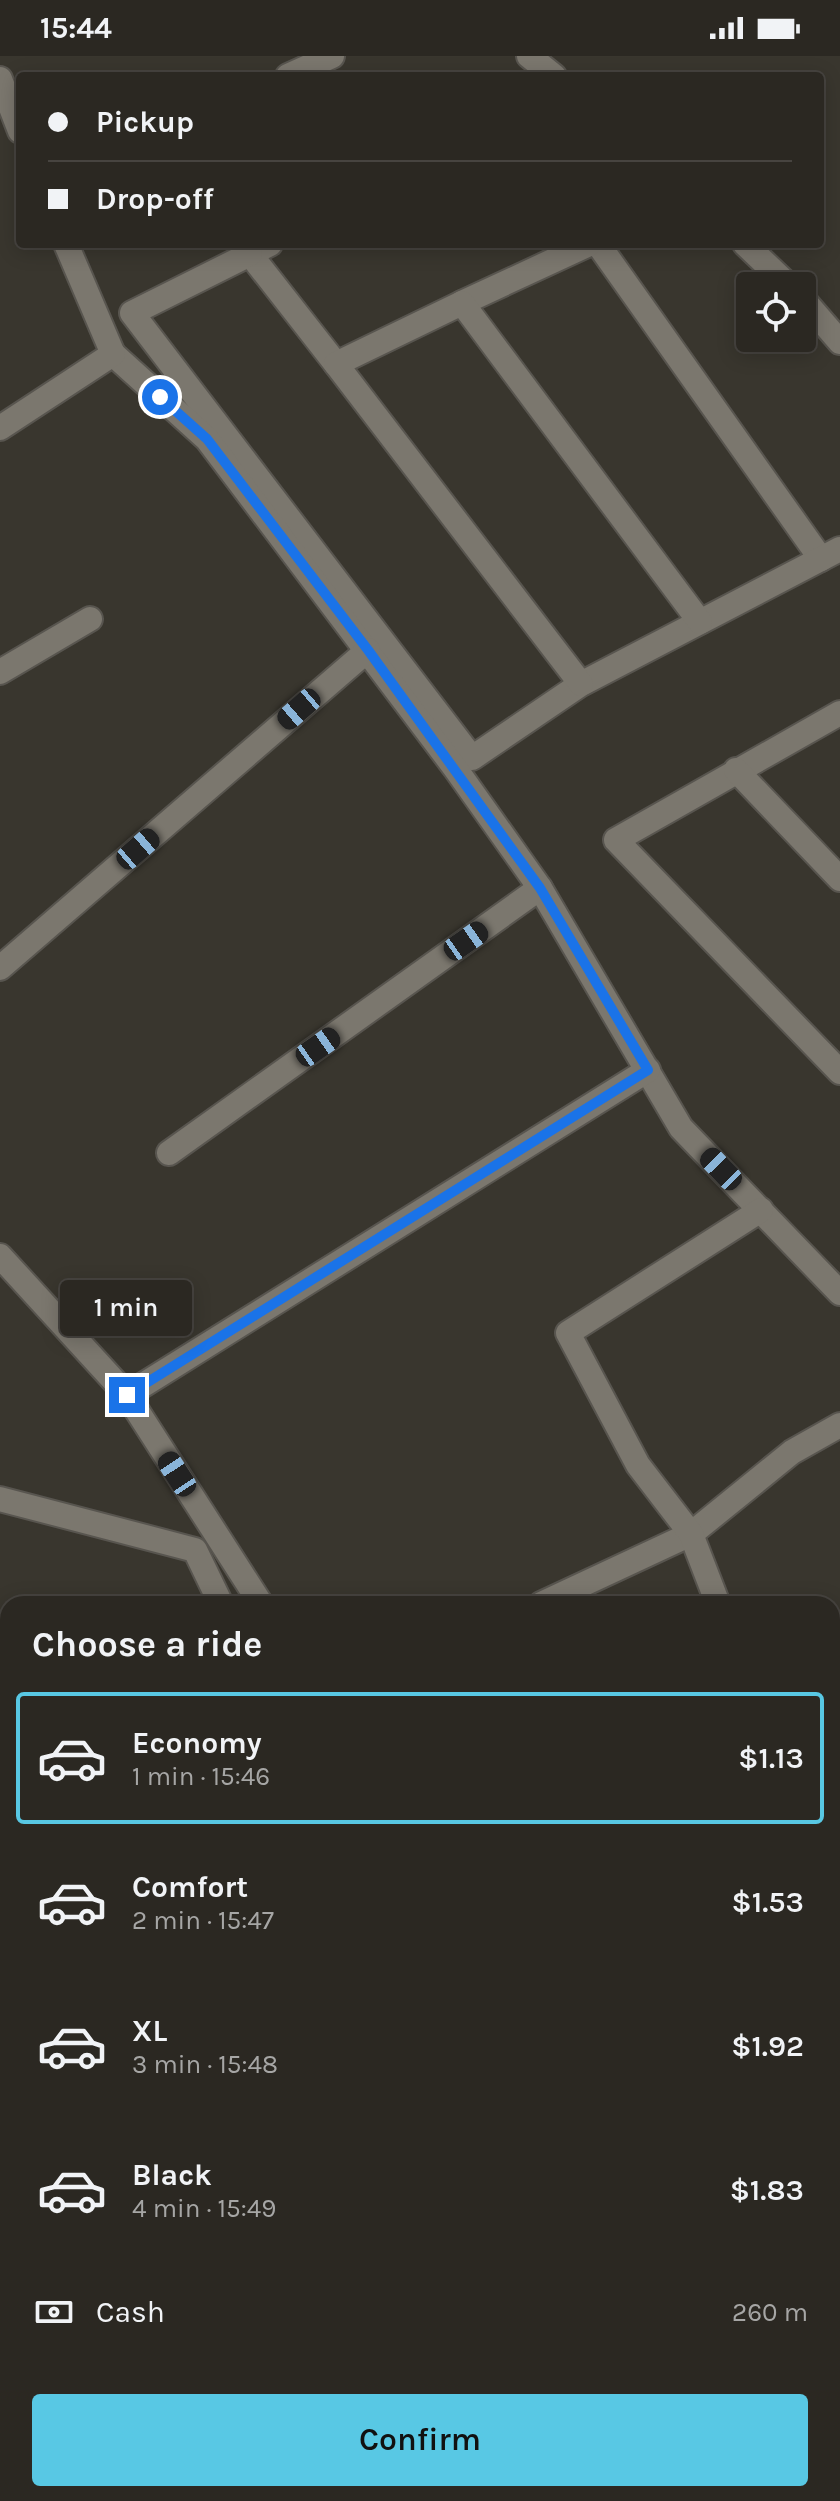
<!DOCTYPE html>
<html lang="en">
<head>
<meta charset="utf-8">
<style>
  :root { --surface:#2b2822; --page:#37342f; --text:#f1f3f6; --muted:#a6a6a5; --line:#474440; --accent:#58c8e4 }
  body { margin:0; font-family:Karla,sans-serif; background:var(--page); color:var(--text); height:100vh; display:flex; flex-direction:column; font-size:30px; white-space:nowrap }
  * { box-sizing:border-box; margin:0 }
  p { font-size:26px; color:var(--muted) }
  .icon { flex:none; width:44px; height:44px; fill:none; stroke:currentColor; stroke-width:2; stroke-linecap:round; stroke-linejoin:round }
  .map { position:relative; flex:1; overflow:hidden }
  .details { position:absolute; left:0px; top:1540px; width:840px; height:906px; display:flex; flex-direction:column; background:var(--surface); border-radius:24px 24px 0 0; box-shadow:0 4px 20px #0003,0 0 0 2px var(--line) }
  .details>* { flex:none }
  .banner { position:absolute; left:16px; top:16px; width:808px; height:176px; border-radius:8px; box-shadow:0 4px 20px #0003,0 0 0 2px var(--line); display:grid; align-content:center; height:176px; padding:0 32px; background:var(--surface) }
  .fabs { position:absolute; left:736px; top:216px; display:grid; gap:16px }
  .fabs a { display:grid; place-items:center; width:80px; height:80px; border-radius:8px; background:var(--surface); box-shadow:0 4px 20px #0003,0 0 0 2px var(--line); font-size:40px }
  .end { position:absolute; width:36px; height:36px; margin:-18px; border:10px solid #1a73e8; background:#fff; box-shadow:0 0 0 4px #fff }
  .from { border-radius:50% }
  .bubble { position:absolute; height:56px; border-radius:8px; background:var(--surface); box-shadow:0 4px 20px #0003,0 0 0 2px var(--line); font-size:26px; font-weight:600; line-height:56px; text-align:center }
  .car { position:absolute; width:24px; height:48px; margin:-24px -12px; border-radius:10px; box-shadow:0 0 6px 2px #0007; background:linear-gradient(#222 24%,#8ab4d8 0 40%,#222 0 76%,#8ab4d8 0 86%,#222 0) }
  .banner b { display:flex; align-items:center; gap:28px; height:76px; font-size:30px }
  .banner b+b { border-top:2px solid var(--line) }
  .banner i { width:20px; height:20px; background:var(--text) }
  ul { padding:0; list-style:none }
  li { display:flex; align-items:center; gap:24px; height:132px; margin:0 16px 12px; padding:0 16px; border:4px solid transparent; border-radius:8px }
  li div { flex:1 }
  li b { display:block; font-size:30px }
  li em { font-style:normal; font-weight:600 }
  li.active { border-color:var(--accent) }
  li>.icon { width:72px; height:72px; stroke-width:1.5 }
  h2 { padding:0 32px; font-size:36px; line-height:96px }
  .pay { display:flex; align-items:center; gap:20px; height:88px; padding:0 32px; font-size:30px }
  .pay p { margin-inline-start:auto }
  .primary-button { display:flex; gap:16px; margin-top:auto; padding:16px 32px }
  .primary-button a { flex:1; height:92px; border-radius:8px; background:var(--accent); color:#111; font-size:32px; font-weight:600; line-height:92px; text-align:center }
  .status { display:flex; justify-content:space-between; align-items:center; height:56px; padding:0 40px; background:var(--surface); direction:ltr }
  .status svg { height:22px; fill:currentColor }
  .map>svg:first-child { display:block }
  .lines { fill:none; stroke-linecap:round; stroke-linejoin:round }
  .minor-casing { stroke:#58554f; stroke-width:28 }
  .tertiary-casing { stroke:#58554f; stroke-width:28 }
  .minor { stroke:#7b776e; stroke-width:24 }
  .tertiary { stroke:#7b776e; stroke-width:24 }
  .route { stroke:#1a73e8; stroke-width:10 }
</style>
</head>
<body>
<div class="status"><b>15:44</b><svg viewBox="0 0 49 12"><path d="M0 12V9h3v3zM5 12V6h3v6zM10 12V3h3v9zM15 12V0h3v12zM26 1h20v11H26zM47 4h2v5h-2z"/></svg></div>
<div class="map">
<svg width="840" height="2445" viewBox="0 0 840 2445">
  <rect width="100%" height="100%" fill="#39362e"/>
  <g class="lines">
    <g class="minor-casing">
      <g id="minor">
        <path d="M529 0 554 20"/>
        <path d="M288 20 332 0"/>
        <path d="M0 23 20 75"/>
        <path d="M270 188 250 198 336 308"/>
        <path d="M598 188 821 503"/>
        <path d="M745 188 789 230"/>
        <path d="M250 198 132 257 472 702 581 628 840 493"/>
        <path d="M802 242 840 286"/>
        <path d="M462 247 589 188"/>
        <path d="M113 298 207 383 455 712 540 832 681 1072 840 1237"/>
        <path d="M0 372 113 298 66 188"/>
        <path d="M0 616 90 563"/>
        <path d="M581 628 336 308 462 247 700 566"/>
        <path d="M840 657 616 784 840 1016"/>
        <path d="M736 714 840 823"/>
        <path d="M0 912 368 594"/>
        <path d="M169 1097 540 832"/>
        <path d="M0 1200 127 1339 261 1548"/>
        <path d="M127 1339 648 1014"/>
        <path d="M0 1443 195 1494 221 1548"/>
        <path d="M541 1548 691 1478 792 1396 840 1369"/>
        <path d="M718 1548 691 1478 638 1409 568 1277 761 1154"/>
        <path d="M0 1589 8 1591"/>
        <path d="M832 1716 840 1712"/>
        <path d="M0 1961 8 1963"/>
        <path d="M0 2129 8 2131"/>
        <path d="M832 2176 840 2178"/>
        <path d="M0 2312 8 2314"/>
        <path d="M832 2318 840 2320"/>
        <path d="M481 2438 510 2445"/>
        <path d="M7 2445 10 2438"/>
        <path d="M112 2445 114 2438"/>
      </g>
    </g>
    <g class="tertiary-casing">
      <g id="tertiary">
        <path d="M0 1773 8 1774"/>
        <path d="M832 1973 840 1975"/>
      </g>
    </g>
    <use href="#minor" class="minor"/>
    <use href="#tertiary" class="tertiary"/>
  </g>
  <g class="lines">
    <path class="route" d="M127 1339 648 1014 540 832 368 594 207 383 160 341"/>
  </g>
</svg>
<div class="fabs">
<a><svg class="icon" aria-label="locate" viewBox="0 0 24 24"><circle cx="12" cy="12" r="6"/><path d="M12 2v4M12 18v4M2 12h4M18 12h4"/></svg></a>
</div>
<i class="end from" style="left:160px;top:341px"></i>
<i class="end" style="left:127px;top:1339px"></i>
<div class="bubble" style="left:60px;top:1224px;width:132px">1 min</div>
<i class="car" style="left:299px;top:653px;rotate:229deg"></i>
<i class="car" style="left:138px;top:793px;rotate:49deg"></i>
<i class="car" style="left:466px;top:885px;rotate:55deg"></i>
<i class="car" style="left:318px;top:991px;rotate:55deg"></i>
<i class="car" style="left:721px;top:1113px;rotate:316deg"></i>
<i class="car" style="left:177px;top:1418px;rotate:327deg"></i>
<div class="banner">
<b><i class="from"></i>Pickup</b>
<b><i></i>Drop-off</b>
</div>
<section class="details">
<h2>Choose a ride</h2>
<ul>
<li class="active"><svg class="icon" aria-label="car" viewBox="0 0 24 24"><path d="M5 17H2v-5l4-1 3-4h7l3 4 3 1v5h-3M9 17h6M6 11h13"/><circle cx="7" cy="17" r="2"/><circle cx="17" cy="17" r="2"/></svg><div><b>Economy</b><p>1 min · 15:46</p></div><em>$1.13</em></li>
<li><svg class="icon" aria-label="car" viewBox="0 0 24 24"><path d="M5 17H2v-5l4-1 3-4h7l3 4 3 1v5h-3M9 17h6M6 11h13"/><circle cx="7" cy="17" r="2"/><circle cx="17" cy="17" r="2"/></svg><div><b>Comfort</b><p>2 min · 15:47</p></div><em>$1.53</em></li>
<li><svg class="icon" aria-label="car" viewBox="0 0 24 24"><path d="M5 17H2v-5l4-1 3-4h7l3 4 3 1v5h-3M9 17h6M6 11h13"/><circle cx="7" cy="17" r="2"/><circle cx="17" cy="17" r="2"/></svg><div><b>XL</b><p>3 min · 15:48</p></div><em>$1.92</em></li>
<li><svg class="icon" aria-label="car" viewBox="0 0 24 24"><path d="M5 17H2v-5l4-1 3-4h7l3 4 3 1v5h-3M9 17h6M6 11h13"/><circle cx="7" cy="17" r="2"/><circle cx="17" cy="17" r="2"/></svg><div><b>Black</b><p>4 min · 15:49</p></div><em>$1.83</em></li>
</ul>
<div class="pay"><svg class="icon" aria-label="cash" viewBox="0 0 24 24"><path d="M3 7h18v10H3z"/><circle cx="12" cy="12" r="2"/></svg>Cash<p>260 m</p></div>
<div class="primary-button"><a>Confirm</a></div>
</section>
</div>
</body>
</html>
